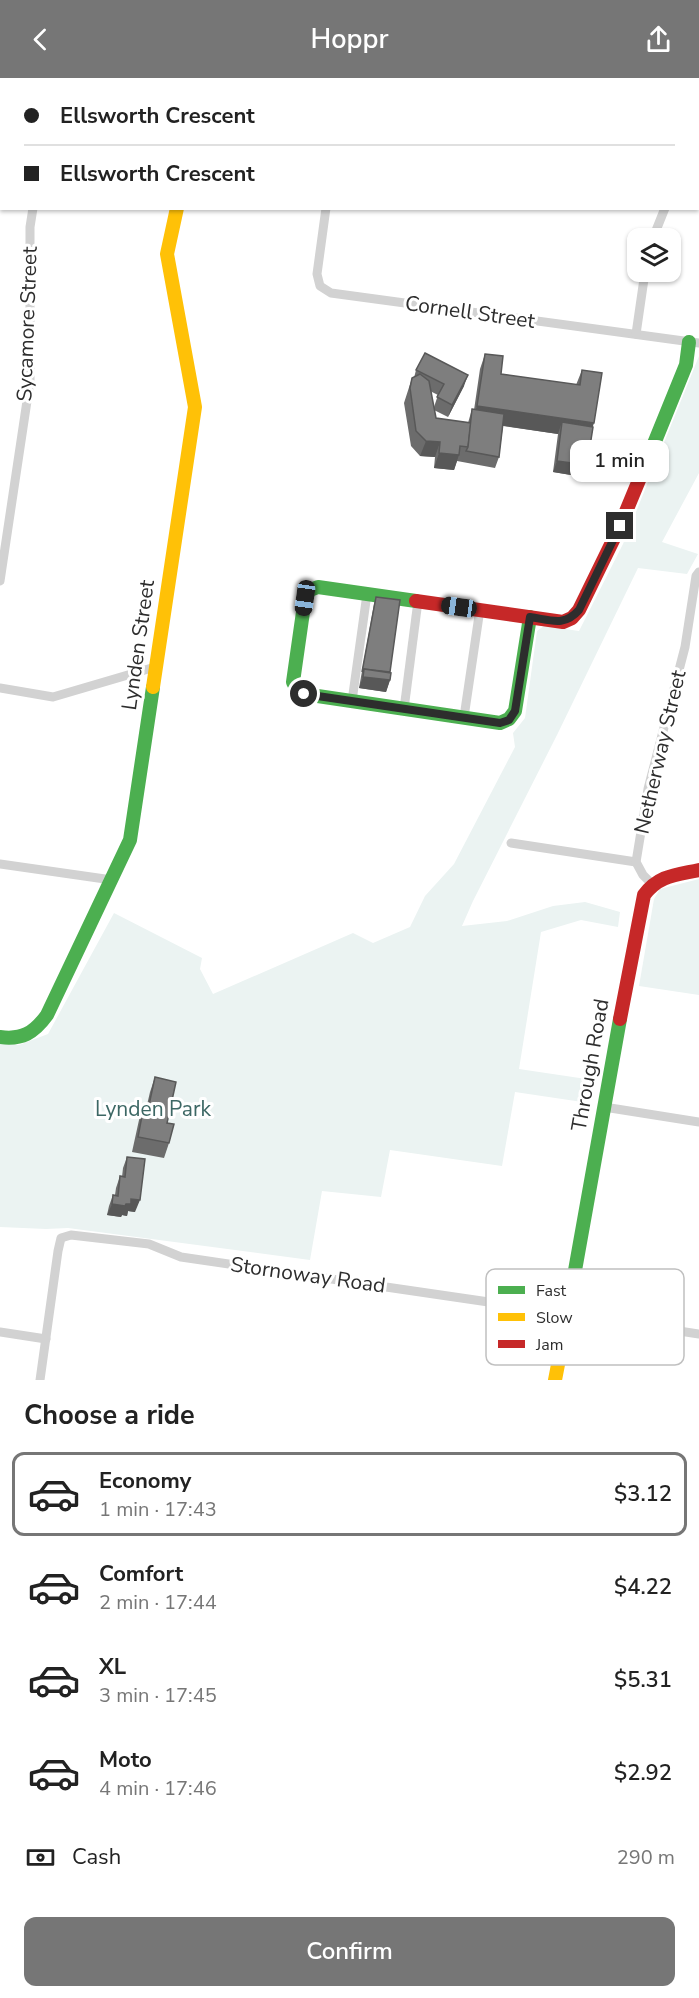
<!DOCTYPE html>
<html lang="en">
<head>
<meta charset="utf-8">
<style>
  :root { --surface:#fff; --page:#f2f2f2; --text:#222; --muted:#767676; --line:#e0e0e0; --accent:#767676 }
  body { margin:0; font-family:"Nunito Sans",sans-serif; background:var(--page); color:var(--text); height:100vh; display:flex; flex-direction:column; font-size:22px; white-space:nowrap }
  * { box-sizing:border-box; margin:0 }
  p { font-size:20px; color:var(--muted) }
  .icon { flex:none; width:33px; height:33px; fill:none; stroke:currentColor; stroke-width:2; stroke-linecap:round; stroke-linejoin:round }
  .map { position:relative; height:1302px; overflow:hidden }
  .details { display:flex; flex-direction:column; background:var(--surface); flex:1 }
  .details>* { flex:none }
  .banner { position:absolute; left:0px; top:0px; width:699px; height:132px; box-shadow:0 2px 4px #0004; display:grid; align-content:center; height:132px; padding:0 24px; background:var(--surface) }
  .buttons { position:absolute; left:627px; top:150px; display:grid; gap:12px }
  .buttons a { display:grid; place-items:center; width:54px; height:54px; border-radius:12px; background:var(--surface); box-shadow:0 2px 4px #0004; font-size:30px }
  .end { position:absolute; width:27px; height:27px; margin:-14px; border:8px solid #2d2d2d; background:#fff; box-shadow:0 0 0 3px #fff }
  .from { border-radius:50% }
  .bubble { position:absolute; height:42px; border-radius:12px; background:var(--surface); box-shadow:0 2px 4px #0004; font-size:20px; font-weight:600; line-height:42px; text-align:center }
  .car { position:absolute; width:18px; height:36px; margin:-18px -9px; border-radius:8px; box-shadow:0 0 4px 2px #0007; background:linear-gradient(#222 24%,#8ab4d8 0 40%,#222 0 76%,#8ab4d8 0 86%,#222 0) }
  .banner b { display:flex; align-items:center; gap:21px; height:57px; font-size:22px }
  .banner b+b { border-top:2px solid var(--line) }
  .banner i { width:15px; height:15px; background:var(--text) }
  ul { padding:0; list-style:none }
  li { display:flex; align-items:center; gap:18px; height:84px; margin:0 12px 9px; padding:0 12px; border:3px solid transparent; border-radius:12px }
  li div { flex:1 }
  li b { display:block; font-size:22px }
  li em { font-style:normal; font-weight:600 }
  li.current { border-color:var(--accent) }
  li>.icon { width:54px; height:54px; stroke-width:1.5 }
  h2 { padding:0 24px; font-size:27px; line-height:72px }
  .pay { display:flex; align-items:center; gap:15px; height:66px; padding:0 24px; font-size:22px }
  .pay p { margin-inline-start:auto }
  .button { display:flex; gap:12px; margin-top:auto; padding:12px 24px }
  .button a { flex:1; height:69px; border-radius:12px; background:var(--accent); color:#fff; font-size:24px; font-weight:600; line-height:69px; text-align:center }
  header { display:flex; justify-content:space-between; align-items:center; height:78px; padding:0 24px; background:var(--accent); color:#fff; font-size:27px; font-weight:600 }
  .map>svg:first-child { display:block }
  .green { fill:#ebf3f2 }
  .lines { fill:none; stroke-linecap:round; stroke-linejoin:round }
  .street { stroke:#d2d2d2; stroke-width:9 }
  .fast { stroke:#4caf50; stroke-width:14 }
  .slow { stroke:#ffc107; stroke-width:14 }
  .jam { stroke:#c62828; stroke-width:14 }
  .wall { fill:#6c6c6c; fill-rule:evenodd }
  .shaded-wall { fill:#585858 }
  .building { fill:#7e7e7e; stroke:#585858; stroke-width:1.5 }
  .route { stroke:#2d2d2d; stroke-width:8 }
  .labels { text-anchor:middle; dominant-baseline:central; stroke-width:6; stroke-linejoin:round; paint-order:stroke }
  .street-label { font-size:21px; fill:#2d2d2d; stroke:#fff }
  .park-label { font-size:21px; fill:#3c6764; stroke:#fff }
  .key { fill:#fff; stroke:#c0c0c0; stroke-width:1.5 }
  .key-label { font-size:16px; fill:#2d2d2d }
</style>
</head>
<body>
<header><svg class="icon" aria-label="back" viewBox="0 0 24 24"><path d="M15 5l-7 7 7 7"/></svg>Hoppr<svg class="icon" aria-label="share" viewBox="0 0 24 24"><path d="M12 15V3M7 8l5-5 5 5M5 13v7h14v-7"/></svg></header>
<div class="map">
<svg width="699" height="1302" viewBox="0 0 699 1302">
  <rect width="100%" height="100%" fill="#fff"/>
  <g class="green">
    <path d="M699 278V395L662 464 698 476 687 496 638 490 557 657 473 823 462 848 507 843 553 828 585 824 620 834 618 849 581 842 541 854 519 991 593 1002 589 1025 515 1014 502 1088 390 1072 381 1119 322 1113 310 1182 68 1150 46 1151 0 1149V964L19 967 48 956 114 835 202 880 200 891 213 916 353 855 373 865 410 849 425 818 454 786 515 669 513 655 525 640 537 553 544 548 579 553 623 466Z"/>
    <path d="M699 801V917L639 908 654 821 660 811Z"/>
  </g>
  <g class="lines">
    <g class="street">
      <path d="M112 0 122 2"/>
      <path d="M493 0 503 2"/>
      <path d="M52 2V0"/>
      <path d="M261 2V0"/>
      <path d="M344 2V0"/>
      <path d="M547 2 548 0"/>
      <path d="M698 4V0"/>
      <path d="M698 28 699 29"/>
      <path d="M326 130 317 196 320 208 331 215 699 265"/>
      <path d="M653 160 665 130"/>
      <path d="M636 256 645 194"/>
      <path d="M0 503 30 303V149L33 130"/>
      <path d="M0 610 53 619 155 589"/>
      <path d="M352 623 367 516"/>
      <path d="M404 631 418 523"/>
      <path d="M464 639 480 531"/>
      <path d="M511 765 636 784"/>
      <path d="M0 786 112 802"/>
      <path d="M652 806 643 797 636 784 648 711 685 569 696 498 699 494"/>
      <path d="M604 1029 699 1044"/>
      <path d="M575 1237 699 1256"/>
      <path d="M0 1254 46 1261"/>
      <path d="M40 1302 58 1173 61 1160 71 1157 149 1166 181 1179 557 1234"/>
    </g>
    <g class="fast">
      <path d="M649 378 686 287 689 264"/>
      <path d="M416 523 318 509 310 512 305 520 293 604 297 612 304 616 500 645 509 641 515 633 530 539"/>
      <path d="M0 959C22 962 34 955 47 937L130 762 153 609"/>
      <path d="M569 1226 620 941"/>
    </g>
    <g class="slow">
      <path d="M153 609 195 329 167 176 177 130"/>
      <circle cx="566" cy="1235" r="9"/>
      <path d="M555 1302 566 1245"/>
    </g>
    <g class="jam">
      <path d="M416 523 563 544 572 540 579 532 620 448 649 378"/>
      <path d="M620 941 644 817C659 797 676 797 699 792"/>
    </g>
  </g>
  <g class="wall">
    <path d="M485 276 501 296 576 307 582 292 593 349 587 387 583 399 553 394 558 356 503 348 499 379 495 390 457 383 454 392 434 390 435 379 420 378 411 368 404 325 412 300H414L416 292 464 308 448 339 434 332 436 340 468 345 472 331 474 332 480 291ZM430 313 438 317 434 329Z"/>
    <path d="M376 519 390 594V602L386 614 359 610 374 526Z"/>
    <path d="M155 999 167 1045 169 1065 164 1080 132 1074 139 1042 144 1027H147L150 1014Z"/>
    <path d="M127 1079 135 1134 128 1133 127 1138 122 1137 121 1139 107 1137 109 1128 113 1117H115L116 1110 120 1098 122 1099 123 1090Z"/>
  </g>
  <g class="shaded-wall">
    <path d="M468 297 464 308 448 339 452 327Z"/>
    <path d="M477 328 594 345 589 360 562 344 558 356 472 343Z"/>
    <path d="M426 363 440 364 435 379 420 378Z"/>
    <path d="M439 375 459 377 454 392 434 390Z"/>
    <path d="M557 383 587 387 583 399 553 394Z"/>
    <path d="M363 599 390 602 386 614 359 610Z"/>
    <path d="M131 1121 140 1122 135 1134 128 1133 127 1138 122 1137 121 1139 107 1137 112 1126H126Z"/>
  </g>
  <g class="building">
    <path d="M425 275 468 297 452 327 437 319 444 306 416 292Z"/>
    <path d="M485 276 503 278 501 296 580 307 582 292 602 295 594 345 477 328Z"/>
    <path d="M420 296 429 303 436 340 471 345 468 369 460 368 459 377 439 375 440 364 426 363 416 353 410 310 412 300Z"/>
    <path d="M472 331 504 336 499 379 466 373 468 369Z"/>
    <path d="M562 344 593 349 587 387 557 383Z"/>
    <path d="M376 519 400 522 390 594 364 591 362 594Z"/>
    <path d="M364 591 391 595 390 602 363 599Z"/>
    <path d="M155 999 176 1004 167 1045 174 1046 169 1065 138 1059 144 1027H149Z"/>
    <path d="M127 1079 145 1081 140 1122 131 1121V1126H126L125 1128 112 1126 113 1117 118 1118 120 1098 125 1099Z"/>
  </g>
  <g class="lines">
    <path class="route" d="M304 616 500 645 509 642 515 633 530 539C551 542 564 549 579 532L620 448"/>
  </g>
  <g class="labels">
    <g class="street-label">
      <text transform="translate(470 234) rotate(8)">Cornell Street</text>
      <text transform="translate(27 246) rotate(-88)">Sycamore Street</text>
      <text transform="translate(138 567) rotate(-82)">Lynden Street</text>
      <text transform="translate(660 674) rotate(-77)">Netherway Street</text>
      <text transform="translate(590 987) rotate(-80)">Through Road</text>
      <text transform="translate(308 1197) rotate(8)">Stornoway Road</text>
    </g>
    <g class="park-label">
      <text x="153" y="1031">Lynden Park</text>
    </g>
  </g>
  <rect x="486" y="1191" width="198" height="96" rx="9" class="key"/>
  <rect x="498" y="1208" width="27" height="8" fill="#4caf50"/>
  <rect x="498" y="1235" width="27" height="8" fill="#ffc107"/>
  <rect x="498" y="1262" width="27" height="8" fill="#c62828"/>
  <g class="key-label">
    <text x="536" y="1218">Fast</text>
    <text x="536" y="1245">Slow</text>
    <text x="536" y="1272">Jam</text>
  </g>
</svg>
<div class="buttons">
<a><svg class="icon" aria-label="layers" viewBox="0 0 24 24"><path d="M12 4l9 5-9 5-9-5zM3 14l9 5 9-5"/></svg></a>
</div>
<i class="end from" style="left:304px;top:616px"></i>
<i class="end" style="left:620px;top:448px"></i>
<div class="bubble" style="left:570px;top:362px;width:99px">1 min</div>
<i class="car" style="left:305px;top:520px;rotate:188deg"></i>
<i class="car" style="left:459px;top:529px;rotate:278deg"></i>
<div class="banner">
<b><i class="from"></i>Ellsworth Crescent</b>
<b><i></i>Ellsworth Crescent</b>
</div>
</div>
<section class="details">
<h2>Choose a ride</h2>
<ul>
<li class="current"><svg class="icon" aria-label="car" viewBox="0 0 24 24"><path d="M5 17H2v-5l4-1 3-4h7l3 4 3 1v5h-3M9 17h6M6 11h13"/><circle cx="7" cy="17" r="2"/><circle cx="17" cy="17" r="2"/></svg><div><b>Economy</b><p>1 min · 17:43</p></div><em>$3.12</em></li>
<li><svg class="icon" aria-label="car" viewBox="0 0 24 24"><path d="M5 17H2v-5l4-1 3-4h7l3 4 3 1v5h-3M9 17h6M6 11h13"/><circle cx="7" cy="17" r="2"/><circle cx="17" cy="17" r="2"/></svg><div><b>Comfort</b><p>2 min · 17:44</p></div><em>$4.22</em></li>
<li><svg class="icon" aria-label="car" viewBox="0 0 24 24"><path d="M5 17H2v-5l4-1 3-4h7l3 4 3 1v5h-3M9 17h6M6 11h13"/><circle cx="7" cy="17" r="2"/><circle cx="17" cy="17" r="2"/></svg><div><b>XL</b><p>3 min · 17:45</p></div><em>$5.31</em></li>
<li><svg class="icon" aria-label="car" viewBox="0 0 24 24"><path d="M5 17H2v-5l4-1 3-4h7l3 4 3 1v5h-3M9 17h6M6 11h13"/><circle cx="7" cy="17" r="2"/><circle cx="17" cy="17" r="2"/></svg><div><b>Moto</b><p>4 min · 17:46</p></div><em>$2.92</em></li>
</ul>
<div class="pay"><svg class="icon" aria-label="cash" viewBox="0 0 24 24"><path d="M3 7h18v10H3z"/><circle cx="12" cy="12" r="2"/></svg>Cash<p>290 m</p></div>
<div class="button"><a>Confirm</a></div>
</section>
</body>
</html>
